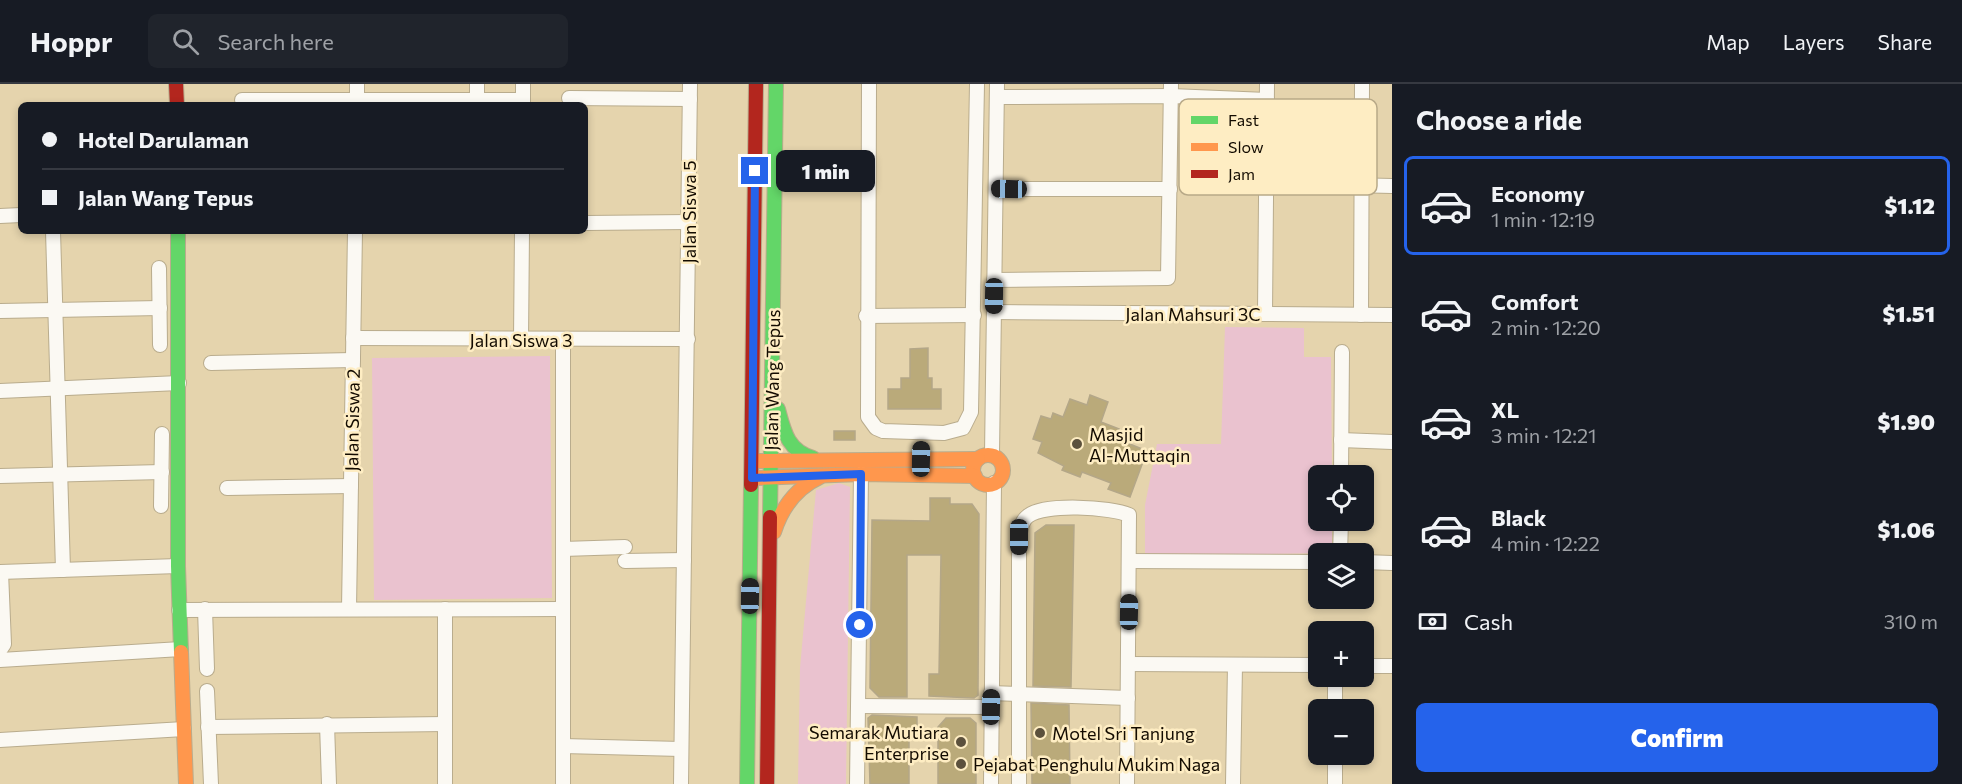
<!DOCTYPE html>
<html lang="en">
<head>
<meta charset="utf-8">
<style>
  :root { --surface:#171b24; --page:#20242c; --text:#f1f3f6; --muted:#9ea1a6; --line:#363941; --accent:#2563eb }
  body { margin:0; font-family:Commissioner,sans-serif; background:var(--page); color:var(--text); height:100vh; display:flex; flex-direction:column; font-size:22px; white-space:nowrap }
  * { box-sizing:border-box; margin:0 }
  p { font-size:20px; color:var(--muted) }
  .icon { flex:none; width:33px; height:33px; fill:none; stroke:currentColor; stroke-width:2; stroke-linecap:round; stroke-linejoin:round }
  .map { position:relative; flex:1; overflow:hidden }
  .panel { display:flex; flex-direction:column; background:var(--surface); width:570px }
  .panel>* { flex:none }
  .top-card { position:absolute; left:18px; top:18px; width:570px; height:132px; border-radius:9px; box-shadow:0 3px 9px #0003; display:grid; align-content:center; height:132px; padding:0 24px; background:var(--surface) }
  .buttons { position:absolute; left:1308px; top:381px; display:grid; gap:12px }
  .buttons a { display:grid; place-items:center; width:66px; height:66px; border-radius:9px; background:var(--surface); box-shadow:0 3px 9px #0003; font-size:30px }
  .end { position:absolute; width:27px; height:27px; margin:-14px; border:8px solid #2563eb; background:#fff; box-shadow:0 0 0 3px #fff }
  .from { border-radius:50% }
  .bubble { position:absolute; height:42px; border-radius:9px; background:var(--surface); box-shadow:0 3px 9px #0003; font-size:20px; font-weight:800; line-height:42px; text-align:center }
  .car { position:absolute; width:18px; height:36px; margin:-18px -9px; border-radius:8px; box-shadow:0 0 4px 2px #0007; background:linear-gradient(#222 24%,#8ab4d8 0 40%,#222 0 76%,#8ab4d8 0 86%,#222 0) }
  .top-card b { display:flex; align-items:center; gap:21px; height:57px; font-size:22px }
  .top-card b+b { border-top:2px solid var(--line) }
  .top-card i { width:15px; height:15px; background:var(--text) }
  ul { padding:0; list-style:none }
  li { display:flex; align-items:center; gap:18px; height:99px; margin:0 12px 9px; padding:0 12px; border:3px solid transparent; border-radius:9px }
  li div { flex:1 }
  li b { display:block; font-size:22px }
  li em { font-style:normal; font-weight:800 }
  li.on { border-color:var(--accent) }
  li>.icon { width:54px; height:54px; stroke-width:1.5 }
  h2 { padding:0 24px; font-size:27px; line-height:72px }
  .pay { display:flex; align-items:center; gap:15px; height:66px; padding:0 24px; font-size:22px }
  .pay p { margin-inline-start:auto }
  .button { display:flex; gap:12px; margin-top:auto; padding:12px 24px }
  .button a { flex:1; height:69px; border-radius:9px; background:var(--accent); color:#fff; font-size:24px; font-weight:800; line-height:69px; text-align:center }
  header { display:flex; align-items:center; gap:36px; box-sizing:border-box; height:84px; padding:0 30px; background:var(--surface); border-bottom:2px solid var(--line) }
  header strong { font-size:28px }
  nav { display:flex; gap:33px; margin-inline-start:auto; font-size:21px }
  .search { width:420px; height:54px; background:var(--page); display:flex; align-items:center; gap:15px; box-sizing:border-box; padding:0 21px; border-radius:9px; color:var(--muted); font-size:22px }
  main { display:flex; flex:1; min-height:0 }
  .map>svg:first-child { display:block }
  .green { fill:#eac2cf }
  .building { fill:#baaa7a; stroke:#b4a788; stroke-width:1.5 }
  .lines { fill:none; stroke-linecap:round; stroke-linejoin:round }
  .street-casing { stroke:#b9ac8d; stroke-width:16 }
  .fast-casing { stroke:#b9ac8d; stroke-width:16 }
  .slow-casing { stroke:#b9ac8d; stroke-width:16 }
  .jam-casing { stroke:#b9ac8d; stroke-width:16 }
  .street { stroke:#fbf9f3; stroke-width:14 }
  .fast { stroke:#63d668; stroke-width:14 }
  .slow { stroke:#ff974d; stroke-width:14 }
  .jam { stroke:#b3261e; stroke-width:14 }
  .route { stroke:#2563eb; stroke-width:8 }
  .poi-dot { fill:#5c513d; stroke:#feedc3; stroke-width:2 }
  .labels { text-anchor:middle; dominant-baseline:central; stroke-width:5; stroke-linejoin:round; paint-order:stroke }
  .street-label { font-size:18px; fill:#130b00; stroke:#feedc3 }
  .poi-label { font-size:18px; fill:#130b00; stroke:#feedc3; text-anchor:start }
  .key { fill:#feedc3; stroke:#b8a988; stroke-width:1.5 }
  .key-label { font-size:16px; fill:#130b00 }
</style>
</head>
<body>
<header>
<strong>Hoppr</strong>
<div class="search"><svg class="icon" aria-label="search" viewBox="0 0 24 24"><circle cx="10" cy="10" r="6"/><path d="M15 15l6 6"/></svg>Search here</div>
<nav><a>Map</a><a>Layers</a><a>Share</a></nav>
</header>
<main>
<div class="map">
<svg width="1392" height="700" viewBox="0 0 1392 700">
  <rect width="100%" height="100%" fill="#e5d4ad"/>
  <g class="green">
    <path d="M1225 243 1304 244V273H1331L1332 391 1318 392V436L1332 437V469L1145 472V421L1157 360H1221Z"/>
    <path d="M550 272 552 514 374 516 372 274Z"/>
    <path d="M839 399 850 403 846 700H798L800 584 816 406Z"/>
  </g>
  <g class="building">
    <path d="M928 264V294H932V305H941V325H888V305H901V294H910V265Z"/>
    <path d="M1090 311 1108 318 1101 338 1119 345 1115 354 1147 367 1130 413 1108 405 1111 399 1082 388 1080 393 1062 386 1064 382 1038 369 1042 358 1033 355 1041 332 1051 335 1053 329 1063 333 1070 315 1087 321Z"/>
    <rect x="834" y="347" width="21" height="9"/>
    <path d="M930 414H950V420H972L979 430 978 611 974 614 929 612V590H939L941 471H907V613H879L870 604 872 436 930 437Z"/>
    <path d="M1046 441H1074L1071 603 1033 602 1035 449Z"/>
    <path d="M1031 619 1069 621 1070 700H1032Z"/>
    <path d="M872 631 917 633V655H909V700H870L868 634Z"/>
    <path d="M946 634H970L976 639V700H938V643Z"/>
  </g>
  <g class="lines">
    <g class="street-casing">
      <g id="street">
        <path d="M869 0 868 333 876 344 883 347 944 349 963 344 971 328 977 0"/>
        <path d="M997 13 1171 12 1267 16"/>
        <path d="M569 14 690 15"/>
        <path d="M242 16H523"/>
        <path d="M477 16V0"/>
        <path d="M357 21V0"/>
        <path d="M523 21V0"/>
        <path d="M1266 99 1392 102"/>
        <path d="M996 105H1170"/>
        <path d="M0 132 21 131"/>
        <path d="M585 139 689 138"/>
        <path d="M53 147 63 486"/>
        <path d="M159 184 160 261"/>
        <path d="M994 196 1168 194 1171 0"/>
        <path d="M0 227 160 224"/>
        <path d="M994 228 1392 231"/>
        <path d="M1265 230 1267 0"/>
        <path d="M1361 231 1362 0"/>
        <path d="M866 232 974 231"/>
        <path d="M353 254 688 255"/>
        <path d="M521 256 522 147"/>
        <path d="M563 256V700"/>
        <path d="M211 279 353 276"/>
        <path d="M0 307 179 299"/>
        <path d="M1341 356 1392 358"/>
        <path d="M992 371 997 0"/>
        <path d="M0 392 162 388"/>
        <path d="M1341 392 1342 268"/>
        <path d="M227 404 351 402"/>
        <path d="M161 422 162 350"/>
        <path d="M563 465 625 463"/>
        <path d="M1340 470 1341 436"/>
        <path d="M625 477 684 476"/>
        <path d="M1129 477 1318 478"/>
        <path d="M1364 478 1392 479"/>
        <path d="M0 488 178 482"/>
        <path d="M205 525 207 585"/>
        <path d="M349 525 355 147"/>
        <path d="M445 525V700"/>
        <path d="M179 526 562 525"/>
        <path d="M0 566 4 560 1 488"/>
        <path d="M0 576 181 565"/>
        <path d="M1128 580 1318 581"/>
        <path d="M1364 582H1392"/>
        <path d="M207 607 211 700"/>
        <path d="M991 609 1128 614"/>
        <path d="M859 622 991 623"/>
        <path d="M1335 626V592"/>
        <path d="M327 640 329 700"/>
        <path d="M208 643 445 640"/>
        <path d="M0 656 184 645"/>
        <path d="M563 662 681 665"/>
        <path d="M681 700 690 0"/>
        <path d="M857 700 861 390"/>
        <path d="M991 700 994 399"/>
        <path d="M1019 700V453C1021 445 1021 437 1028 432 1044 419 1111 423 1129 431L1127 700"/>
        <path d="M1233 700 1235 581"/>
        <path d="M1335 700V670"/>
      </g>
    </g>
    <g class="fast-casing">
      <g id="fast">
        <path d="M178 147V482L181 568"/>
        <path d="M778 325C784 348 788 367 813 374"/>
        <path d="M770 433 776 0"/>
        <path d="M747 700 751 401"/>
      </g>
    </g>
    <g class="slow-casing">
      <g id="slow">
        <circle cx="988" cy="386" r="15"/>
        <path d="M757 377 978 375"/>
        <path d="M757 394 861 390 975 392"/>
        <path d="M774 448C782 423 796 404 820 393"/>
        <path d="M181 568 186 700"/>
      </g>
    </g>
    <g class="jam-casing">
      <g id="jam">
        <path d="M176 0 177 21"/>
        <path d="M751 401 756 0"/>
        <path d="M767 700 770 433"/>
      </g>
    </g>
    <use href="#street" class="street"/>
    <use href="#fast" class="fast"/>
    <use href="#slow" class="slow"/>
    <use href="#jam" class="jam"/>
  </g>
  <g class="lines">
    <path class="route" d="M755 87 752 394 861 390 860 541"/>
  </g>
  <g class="poi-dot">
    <circle cx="1077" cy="360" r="6"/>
    <circle cx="1040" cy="649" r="6"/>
    <circle cx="961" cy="658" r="6"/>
    <circle cx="961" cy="680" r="6"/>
  </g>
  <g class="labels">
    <g class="street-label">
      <text transform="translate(689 128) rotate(-90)">Jalan Siswa 5</text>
      <text x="1193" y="230">Jalan Mahsuri 3C</text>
      <text x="521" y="256">Jalan Siswa 3</text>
      <text transform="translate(772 296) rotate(-89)">Jalan Wang Tepus</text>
      <text transform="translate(352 336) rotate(-89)">Jalan Siswa 2</text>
    </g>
    <g class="poi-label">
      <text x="1089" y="350">Masjid<tspan x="1089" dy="21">Al-Muttaqin</tspan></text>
      <text x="949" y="648" text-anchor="end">Semarak Mutiara<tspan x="949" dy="21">Enterprise</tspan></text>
      <text x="1052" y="649">Motel Sri Tanjung</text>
      <text x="973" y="680">Pejabat Penghulu Mukim Naga</text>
    </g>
  </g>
  <rect x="1179" y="15" width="198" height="96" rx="9" class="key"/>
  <rect x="1191" y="32" width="27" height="8" fill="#63d668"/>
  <rect x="1191" y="59" width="27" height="8" fill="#ff974d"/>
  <rect x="1191" y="86" width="27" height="8" fill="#b3261e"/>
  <g class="key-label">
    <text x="1228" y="42">Fast</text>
    <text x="1228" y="69">Slow</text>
    <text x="1228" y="96">Jam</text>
  </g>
</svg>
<div class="buttons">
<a><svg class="icon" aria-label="locate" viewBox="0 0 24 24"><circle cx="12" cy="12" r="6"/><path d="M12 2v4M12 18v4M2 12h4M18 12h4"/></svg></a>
<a><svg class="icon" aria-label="layers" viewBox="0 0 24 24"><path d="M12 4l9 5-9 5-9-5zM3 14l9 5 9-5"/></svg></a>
<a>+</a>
<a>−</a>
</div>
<i class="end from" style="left:860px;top:541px"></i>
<i class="end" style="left:755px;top:87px"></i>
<div class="bubble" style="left:776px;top:66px;width:99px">1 min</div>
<i class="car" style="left:1009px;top:105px;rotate:271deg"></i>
<i class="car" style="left:994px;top:212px;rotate:181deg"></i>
<i class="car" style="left:921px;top:375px;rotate:1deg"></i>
<i class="car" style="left:1019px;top:453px;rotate:180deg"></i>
<i class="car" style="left:750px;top:512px;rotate:1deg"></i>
<i class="car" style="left:1129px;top:528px;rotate:1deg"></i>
<i class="car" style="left:991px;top:623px;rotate:1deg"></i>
<div class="top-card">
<b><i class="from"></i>Hotel Darulaman</b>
<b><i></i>Jalan Wang Tepus</b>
</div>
</div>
<section class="panel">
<h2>Choose a ride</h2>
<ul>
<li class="on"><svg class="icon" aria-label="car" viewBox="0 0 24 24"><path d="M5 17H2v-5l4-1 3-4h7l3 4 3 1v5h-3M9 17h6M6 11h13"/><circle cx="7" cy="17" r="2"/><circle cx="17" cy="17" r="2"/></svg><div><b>Economy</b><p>1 min · 12:19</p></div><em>$1.12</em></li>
<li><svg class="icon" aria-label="car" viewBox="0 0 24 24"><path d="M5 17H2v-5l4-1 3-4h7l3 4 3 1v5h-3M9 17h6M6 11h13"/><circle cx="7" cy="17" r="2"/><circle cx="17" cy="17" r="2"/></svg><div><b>Comfort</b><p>2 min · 12:20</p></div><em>$1.51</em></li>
<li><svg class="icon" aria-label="car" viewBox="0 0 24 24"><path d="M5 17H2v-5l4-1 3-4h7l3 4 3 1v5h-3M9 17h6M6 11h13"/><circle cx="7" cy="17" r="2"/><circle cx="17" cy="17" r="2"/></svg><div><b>XL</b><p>3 min · 12:21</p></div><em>$1.90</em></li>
<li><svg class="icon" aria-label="car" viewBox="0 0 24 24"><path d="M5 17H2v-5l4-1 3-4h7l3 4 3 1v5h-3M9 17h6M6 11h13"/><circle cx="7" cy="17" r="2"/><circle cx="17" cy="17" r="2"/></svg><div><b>Black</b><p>4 min · 12:22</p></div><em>$1.06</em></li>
</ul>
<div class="pay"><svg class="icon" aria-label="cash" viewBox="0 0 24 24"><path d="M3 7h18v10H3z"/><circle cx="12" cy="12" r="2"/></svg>Cash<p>310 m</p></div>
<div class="button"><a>Confirm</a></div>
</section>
</main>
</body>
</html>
